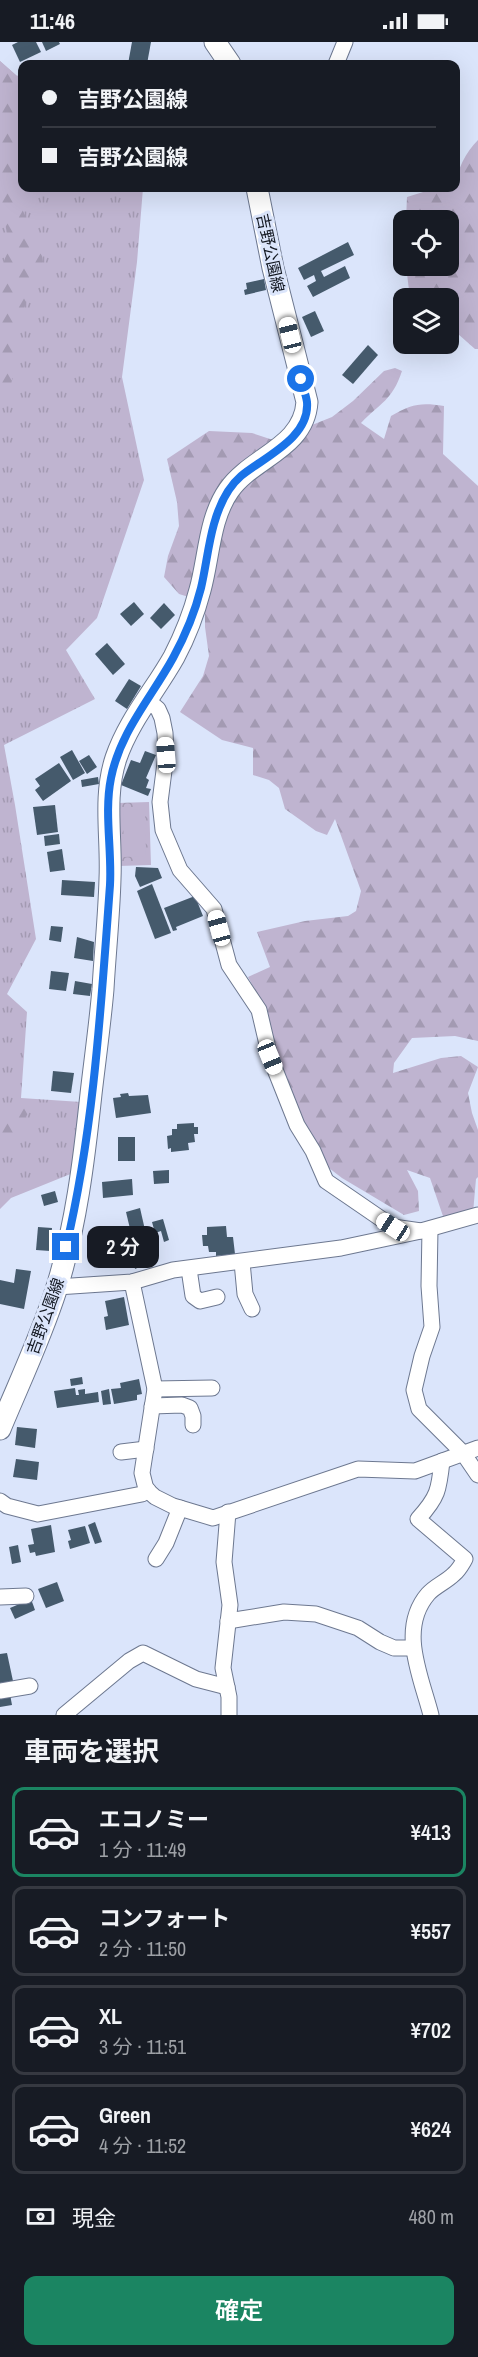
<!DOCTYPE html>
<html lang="ja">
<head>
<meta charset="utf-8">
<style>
  :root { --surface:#171b24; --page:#20242c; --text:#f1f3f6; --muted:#9ea1a6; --line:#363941; --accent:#1b8562 }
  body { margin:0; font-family:"Archivo Narrow","Noto Sans JP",sans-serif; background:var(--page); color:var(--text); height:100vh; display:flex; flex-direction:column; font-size:22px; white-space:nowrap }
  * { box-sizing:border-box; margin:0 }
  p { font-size:20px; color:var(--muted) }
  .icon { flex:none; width:33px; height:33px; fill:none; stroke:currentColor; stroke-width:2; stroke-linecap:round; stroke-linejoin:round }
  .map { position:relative; height:1673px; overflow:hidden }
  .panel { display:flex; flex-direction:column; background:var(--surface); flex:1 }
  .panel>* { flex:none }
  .guide { position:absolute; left:18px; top:18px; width:442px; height:132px; border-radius:12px; box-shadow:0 6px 24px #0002; display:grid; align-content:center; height:132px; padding:0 24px; background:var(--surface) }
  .tools { position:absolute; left:393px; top:168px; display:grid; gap:12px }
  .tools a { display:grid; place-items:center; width:66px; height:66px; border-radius:12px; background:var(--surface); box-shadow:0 6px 24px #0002; font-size:30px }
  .end { position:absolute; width:27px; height:27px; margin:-14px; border:8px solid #1a73e8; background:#fff; box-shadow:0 0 0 3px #fff }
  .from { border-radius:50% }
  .bubble { position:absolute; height:42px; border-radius:12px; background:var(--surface); box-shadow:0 6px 24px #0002; font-size:20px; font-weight:600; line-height:42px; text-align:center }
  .car { position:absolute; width:18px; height:36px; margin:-18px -9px; border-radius:8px; box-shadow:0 0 4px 2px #0007; background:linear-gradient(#fff 24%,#345 0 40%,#fff 0 76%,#345 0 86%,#fff 0) }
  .guide b { display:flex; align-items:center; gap:21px; height:57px; font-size:22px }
  .guide b+b { border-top:2px solid var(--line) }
  .guide i { width:15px; height:15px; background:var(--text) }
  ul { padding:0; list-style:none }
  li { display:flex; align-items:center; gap:18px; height:90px; margin:0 12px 9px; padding:0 12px; border:3px solid var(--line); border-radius:12px }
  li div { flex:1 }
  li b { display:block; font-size:22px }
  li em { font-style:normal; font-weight:600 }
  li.selected { border-color:var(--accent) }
  li>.icon { width:54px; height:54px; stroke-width:1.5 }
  h2 { padding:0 24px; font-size:27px; line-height:72px }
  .pay { display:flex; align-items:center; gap:15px; height:66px; padding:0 24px; font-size:22px }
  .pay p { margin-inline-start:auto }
  .primary-button { display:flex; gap:12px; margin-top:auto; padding:12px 24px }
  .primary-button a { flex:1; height:69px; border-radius:12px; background:var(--accent); color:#fff; font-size:24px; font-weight:600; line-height:69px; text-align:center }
  .status { display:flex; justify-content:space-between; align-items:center; height:42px; padding:0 30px; background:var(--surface); direction:ltr }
  .status svg { height:16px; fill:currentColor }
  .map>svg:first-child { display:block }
  .grass { fill:url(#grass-tufts) }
  .forest { fill:url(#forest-firs) }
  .park { fill:url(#park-crowns) }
  .garden { fill:#bfb4d0 }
  .building { fill:#455a6c }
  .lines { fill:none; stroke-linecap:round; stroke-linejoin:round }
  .minor-casing { stroke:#6d7890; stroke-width:17 }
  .secondary-casing { stroke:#6d7890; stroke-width:23 }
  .minor { stroke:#fff; stroke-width:15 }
  .secondary { stroke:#fff; stroke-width:21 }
  .route { stroke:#1a73e8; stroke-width:8 }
  .labels { text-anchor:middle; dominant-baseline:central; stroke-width:6; stroke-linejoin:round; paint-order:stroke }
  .street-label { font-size:16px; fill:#121720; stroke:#dbe5fb }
</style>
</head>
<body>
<div class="status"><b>11:46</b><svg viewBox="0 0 49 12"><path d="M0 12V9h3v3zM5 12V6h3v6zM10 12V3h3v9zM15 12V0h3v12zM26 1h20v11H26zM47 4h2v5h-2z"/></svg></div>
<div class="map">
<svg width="478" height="1673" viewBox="0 0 478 1673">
  <defs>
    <pattern id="grass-tufts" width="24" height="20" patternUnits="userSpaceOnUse" patternTransform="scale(1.5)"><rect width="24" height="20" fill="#bfb4d0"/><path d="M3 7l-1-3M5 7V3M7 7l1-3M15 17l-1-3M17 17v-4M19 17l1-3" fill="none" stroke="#a39ab2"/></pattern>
    <pattern id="forest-firs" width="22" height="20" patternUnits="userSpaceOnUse" patternTransform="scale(1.5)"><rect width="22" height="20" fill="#bfb4d0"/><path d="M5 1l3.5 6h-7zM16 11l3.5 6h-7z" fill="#a39ab2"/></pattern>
    <pattern id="park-crowns" width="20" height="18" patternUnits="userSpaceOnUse" patternTransform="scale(1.5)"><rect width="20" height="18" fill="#bfb4d0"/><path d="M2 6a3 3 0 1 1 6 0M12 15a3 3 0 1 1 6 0" fill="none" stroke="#a39ab2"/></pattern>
  </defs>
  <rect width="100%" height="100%" fill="#dbe5fb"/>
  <path class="grass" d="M0 19 17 34 22 32V146H143L137 220 122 335 144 438 97 576 66 608 95 657 4 703 15 763 36 897 7 952 27 970 21 1056 81 1060 73 1131 11 1156 0 1167Z"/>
  <g class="forest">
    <path d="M0 19 17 34 22 32V98L14 117 13 148 41 207 43 220 29 249 13 307 12 338 0 357V226L3 224C8 207 11 189 0 173Z"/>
    <path d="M478 98V307H475L449 284 448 256H410L406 224H448V178H406L407 155 436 146H456C456 128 466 110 478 98Z"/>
    <path d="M395 326 402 329C392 359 381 360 361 381L384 397 391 374C411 362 421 360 444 364L443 412 478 444V999L455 994 412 996 394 1021 393 1031 441 1016 461 1014 478 1025 468 1051 472 1071 478 1088V1135L476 1137 473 1171 445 1180 430 1136 407 1128 418 1149 419 1169 404 1173 342 1136 325 1123 315 1098 300 1078 256 950 248 935 270 925 257 890 305 879 348 874 356 869 361 849 335 777 327 793 316 789 285 767 279 746 269 738 253 733V706L222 698 180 670 203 634 209 614 205 585V560L179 552 164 535 168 514 179 484 177 460 167 417 209 389 252 391 270 397 297 399 312 383 332 375 353 359 384 329Z"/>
    <path d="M32 1066 12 1094 0 1095V1067Z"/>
  </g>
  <path class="park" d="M149 760 151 823 119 824 117 761Z"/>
  <path class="garden" d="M145 767 146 814 124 815 123 768Z"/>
  <g class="building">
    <path d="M18 0H36L41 10 20 20 12 3Z"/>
    <path d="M42 0H59L60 2 46 9Z"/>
    <path d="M132 0H151L147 22H128Z"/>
    <path d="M348 200 354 213 321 229 324 235 345 224 350 236 313 255 307 244 316 239 314 233 304 238 298 226Z"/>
    <path d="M264 237 266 248 245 253 244 248 247 247 246 241Z"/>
    <path d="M315 269 324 289 311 295 302 275Z"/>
    <path d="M368 303 378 313 353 342 342 333Z"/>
    <path d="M134 560 144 572 131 584 120 572Z"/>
    <path d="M164 561 175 573 161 587 150 576Z"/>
    <path d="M107 601 125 622 113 633 95 612Z"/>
    <path d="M129 637 141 644 127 667 115 659Z"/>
    <path d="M72 708 85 731 73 738 60 715Z"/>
    <path d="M145 709 156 713 146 736 149 738 146 746 151 747 148 754 121 743 131 718 140 721Z"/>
    <path d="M89 713 97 725 87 732 79 719Z"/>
    <path d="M59 721 71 739 43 759 35 748 40 744 35 737Z"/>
    <path d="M98 735 99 742 82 745 81 738Z"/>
    <path d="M55 763 58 790 37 793 33 765Z"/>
    <path d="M59 792 60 802 45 804 44 794Z"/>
    <path d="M62 807 65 828 50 830 47 810Z"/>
    <path d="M136 825 158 826 162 836 140 845 135 834Z"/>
    <path d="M62 838 95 840 94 855 61 853Z"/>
    <path d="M152 842 171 891 155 897 137 849Z"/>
    <path d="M195 854 203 874 176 885 177 888 173 889 164 866Z"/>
    <path d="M51 884 63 885 61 900 49 898Z"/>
    <path d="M77 895 94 900 93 919 74 916Z"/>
    <path d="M51 929 69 931 66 949 49 947Z"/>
    <path d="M75 939 92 942 90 954 73 952Z"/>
    <path d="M53 1029 74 1031 71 1051 51 1049Z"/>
    <path d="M128 1051 129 1054 148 1053 151 1071 116 1076 113 1056 121 1055 120 1052Z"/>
    <path d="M194 1081V1085H198V1092H194L195 1100 188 1101 189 1108 171 1110V1106L168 1107 167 1094 172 1093V1087H177V1082Z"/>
    <rect x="118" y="1095" width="17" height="24"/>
    <path d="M169 1128V1141L154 1142 153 1129Z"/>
    <path d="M132 1137 133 1153 103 1156 102 1140Z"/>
    <path d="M55 1149 58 1160 44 1164 41 1153Z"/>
    <path d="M140 1166 145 1188 131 1191 126 1170Z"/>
    <path d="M163 1177 169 1198 164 1200 161 1189 155 1191 152 1180Z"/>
    <path d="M226 1184 227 1195H233L235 1212 216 1214V1210H209L208 1204H203L202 1193H207V1185Z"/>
    <path d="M38 1185 52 1186 50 1209 36 1208Z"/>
    <path d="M149 1197 154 1213 149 1215 151 1220 135 1227 132 1210 143 1206 141 1199Z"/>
    <path d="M16 1227 31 1229 24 1267 0 1262V1238L14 1241Z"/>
    <path d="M124 1255 129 1283 106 1288 104 1275 108 1274 105 1259Z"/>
    <path d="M82 1335 83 1342 71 1344 70 1337Z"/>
    <path d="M139 1337 142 1352 137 1353V1358L114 1362 111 1347 121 1346 120 1341Z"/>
    <path d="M75 1346 76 1353H79L78 1348 85 1347V1352L98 1350 99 1360 57 1366 54 1349Z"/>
    <path d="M109 1347 111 1362 103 1363 101 1349Z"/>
    <path d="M17 1385 37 1387 35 1406 15 1403Z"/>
    <path d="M16 1417 39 1420 37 1438 13 1435Z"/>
    <path d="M95 1480 102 1500 95 1502 88 1483Z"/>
    <path d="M51 1483 55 1510 36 1514 35 1510 30 1511 28 1503 34 1502 31 1487Z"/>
    <path d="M85 1484 90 1501 70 1507 68 1499 71 1498 68 1488Z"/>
    <path d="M18 1503 21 1520 12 1522 9 1505Z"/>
    <path d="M57 1540 64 1559 46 1566 38 1547Z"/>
    <path d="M31 1557 35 1568 15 1577 10 1566Z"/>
    <path d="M7 1611 13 1639 0 1641V1612Z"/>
    <path d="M10 1652 12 1663 0 1665V1653Z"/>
  </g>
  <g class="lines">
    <g class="minor-casing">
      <g id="minor">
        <path d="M336 22 345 0"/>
        <path d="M146 657 158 667 162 676 165 691 166 713 160 760 163 788 180 828 214 867 229 923 259 968 270 1015 297 1083 313 1109 326 1139 393 1185 421 1189"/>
        <path d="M430 1187 429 1244 432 1285 422 1314 414 1348 419 1367 463 1411 478 1433"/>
        <path d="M242 1220 245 1252 252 1267"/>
        <path d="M189 1227 193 1254 200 1259 217 1255"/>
        <path d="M132 1240 155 1347 142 1431 146 1447 155 1455 173 1464 213 1476 358 1427 415 1429 478 1406"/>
        <path d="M57 1245 132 1240 173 1228 341 1206 421 1189 478 1173"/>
        <path d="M155 1347 212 1346"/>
        <path d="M152 1364 182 1363 190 1366 193 1374V1383"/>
        <path d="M121 1410 146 1407"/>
        <path d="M0 1459 7 1464 38 1472 142 1452 148 1448"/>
        <path d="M228 1470 224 1520 230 1563 223 1626 229 1655V1673"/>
        <path d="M156 1517 166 1501 180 1466"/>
        <path d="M0 1555 26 1554"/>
        <path d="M228 1579 284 1570 316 1572 358 1586 380 1600 394 1606H413"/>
        <path d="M0 1649 30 1644"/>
        <path d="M64 1673 129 1619 143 1611 196 1637 227 1645"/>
        <path d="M431 1673C421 1634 398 1587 428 1552 435 1544 446 1540 454 1532 459 1528 462 1522 465 1517L418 1477C438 1455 439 1448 442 1419"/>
      </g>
    </g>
    <g class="secondary-casing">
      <g id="secondary">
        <path d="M215 0 230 22"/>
        <path d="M0 1387C19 1341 41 1295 56 1248 76 1185 84 1118 91 1052 95 1017 100 982 103 947 105 911 109 874 110 837 112 796 103 755 116 716 129 678 155 649 174 615 185 594 194 571 200 548 209 516 209 476 229 448 252 415 304 406 307 360L273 226 257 146"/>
      </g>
    </g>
    <use href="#minor" class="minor"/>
    <use href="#secondary" class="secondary"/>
  </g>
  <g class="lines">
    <path class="route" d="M66 1205C94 1087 101 964 110 843 112 807 104 771 111 736 120 690 151 656 173 616 185 594 195 570 201 546 206 525 208 503 214 482 219 464 227 446 241 434 264 415 310 396 307 360 306 353 303 345 301 337"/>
  </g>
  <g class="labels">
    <g class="street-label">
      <text transform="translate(271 211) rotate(78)">吉野公園線</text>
      <text transform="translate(45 1274) rotate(-70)">吉野公園線</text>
    </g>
  </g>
</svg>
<div class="tools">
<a><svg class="icon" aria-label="locate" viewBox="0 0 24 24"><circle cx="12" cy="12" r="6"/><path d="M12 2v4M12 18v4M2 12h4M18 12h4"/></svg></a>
<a><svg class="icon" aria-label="layers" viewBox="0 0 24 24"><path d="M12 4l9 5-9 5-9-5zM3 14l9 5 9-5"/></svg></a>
</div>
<i class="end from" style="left:301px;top:337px"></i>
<i class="end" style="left:66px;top:1205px"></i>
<div class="bubble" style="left:87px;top:1184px;width:72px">2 分</div>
<i class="car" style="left:290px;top:293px;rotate:346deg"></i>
<i class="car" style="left:166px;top:713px;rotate:356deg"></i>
<i class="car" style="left:219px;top:886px;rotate:345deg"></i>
<i class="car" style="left:270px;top:1015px;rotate:158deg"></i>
<i class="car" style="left:393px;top:1185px;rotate:303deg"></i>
<div class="guide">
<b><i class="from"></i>吉野公園線</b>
<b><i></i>吉野公園線</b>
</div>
</div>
<section class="panel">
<h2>車両を選択</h2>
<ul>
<li class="selected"><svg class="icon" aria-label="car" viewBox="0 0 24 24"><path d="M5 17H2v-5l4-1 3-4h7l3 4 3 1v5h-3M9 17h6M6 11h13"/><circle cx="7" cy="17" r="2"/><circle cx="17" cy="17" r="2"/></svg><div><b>エコノミー</b><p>1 分 · 11:49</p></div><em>¥413</em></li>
<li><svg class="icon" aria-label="car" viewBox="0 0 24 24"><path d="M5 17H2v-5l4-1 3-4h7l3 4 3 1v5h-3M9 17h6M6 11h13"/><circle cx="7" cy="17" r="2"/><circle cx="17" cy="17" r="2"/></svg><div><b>コンフォート</b><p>2 分 · 11:50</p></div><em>¥557</em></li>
<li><svg class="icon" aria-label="car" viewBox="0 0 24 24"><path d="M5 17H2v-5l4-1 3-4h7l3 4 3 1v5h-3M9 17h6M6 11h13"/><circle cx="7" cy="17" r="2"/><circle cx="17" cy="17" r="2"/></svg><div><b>XL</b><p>3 分 · 11:51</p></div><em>¥702</em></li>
<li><svg class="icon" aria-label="car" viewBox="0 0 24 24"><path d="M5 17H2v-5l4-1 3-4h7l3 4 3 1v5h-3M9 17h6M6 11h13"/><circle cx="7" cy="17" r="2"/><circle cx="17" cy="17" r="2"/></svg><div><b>Green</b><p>4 分 · 11:52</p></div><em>¥624</em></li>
</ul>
<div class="pay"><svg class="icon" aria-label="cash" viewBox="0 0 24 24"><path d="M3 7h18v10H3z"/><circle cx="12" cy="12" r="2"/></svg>現金<p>480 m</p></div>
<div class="primary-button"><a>確定</a></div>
</section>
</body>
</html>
